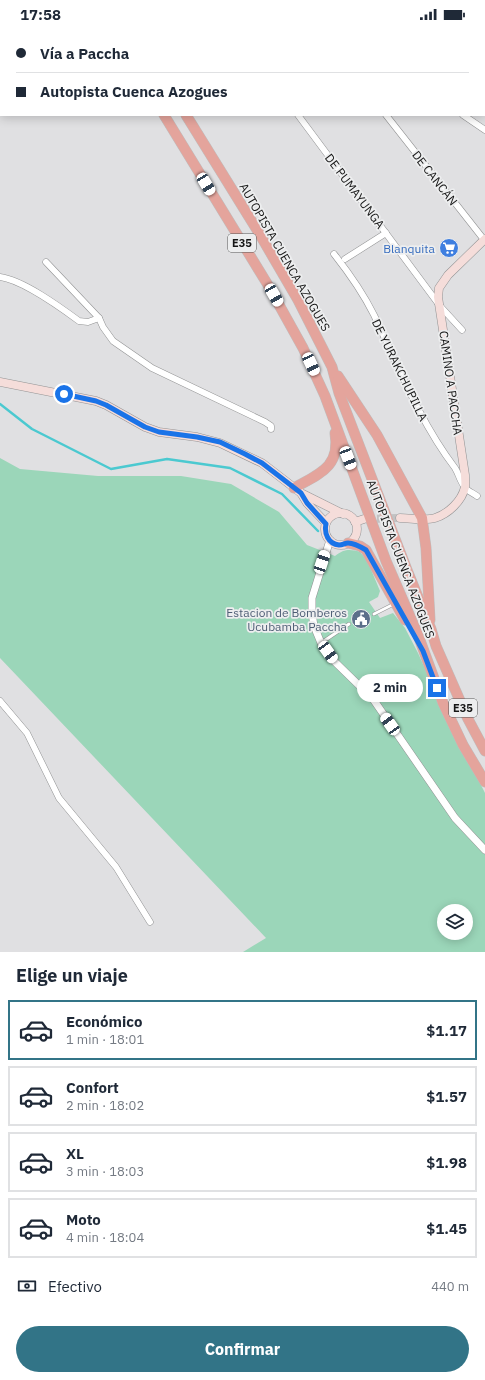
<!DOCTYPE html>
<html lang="es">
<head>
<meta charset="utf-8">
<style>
  :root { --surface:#fff; --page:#f2f2f3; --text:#1f2937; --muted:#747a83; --line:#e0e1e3; --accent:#327487 }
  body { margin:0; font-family:"IBM Plex Sans",sans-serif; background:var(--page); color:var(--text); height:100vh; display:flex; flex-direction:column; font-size:15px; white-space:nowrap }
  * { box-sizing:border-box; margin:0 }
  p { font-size:13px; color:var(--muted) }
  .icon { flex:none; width:22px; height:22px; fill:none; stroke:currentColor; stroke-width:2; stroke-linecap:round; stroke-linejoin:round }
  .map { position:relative; height:924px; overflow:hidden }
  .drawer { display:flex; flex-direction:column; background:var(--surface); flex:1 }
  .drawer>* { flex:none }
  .guide { position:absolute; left:0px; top:0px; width:485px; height:88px; box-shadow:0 2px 10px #0003; display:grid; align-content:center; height:88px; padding:0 16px; background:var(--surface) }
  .fabs { position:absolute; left:437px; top:876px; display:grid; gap:8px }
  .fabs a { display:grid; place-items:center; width:36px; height:36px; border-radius:50%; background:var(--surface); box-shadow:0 2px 10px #0003; font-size:20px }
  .end { position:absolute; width:18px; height:18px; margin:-9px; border:5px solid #1a73e8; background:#fff; box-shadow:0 0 0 2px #fff }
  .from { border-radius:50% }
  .bubble { position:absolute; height:28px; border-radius:14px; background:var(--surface); box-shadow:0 2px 10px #0003; font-size:13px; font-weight:800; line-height:28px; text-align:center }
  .car { position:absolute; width:12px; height:24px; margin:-12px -6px; border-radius:5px; box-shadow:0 0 3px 1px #0007; background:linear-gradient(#fff 24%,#345 0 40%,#fff 0 76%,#345 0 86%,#fff 0) }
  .guide b { display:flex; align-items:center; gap:14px; height:38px; font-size:15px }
  .guide b+b { border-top:1px solid var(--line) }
  .guide i { width:10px; height:10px; background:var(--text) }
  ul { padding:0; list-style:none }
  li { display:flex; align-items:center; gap:12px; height:60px; margin:0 8px 6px; padding:0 8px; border:2px solid var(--line); border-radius:0px }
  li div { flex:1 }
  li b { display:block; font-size:15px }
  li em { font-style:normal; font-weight:800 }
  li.active { border-color:var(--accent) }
  li>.icon { width:36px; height:36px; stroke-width:1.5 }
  h2 { padding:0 16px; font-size:18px; line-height:48px }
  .pay { display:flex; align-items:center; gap:10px; height:44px; padding:0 16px; font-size:15px }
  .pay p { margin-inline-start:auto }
  .button { display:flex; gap:8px; margin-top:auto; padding:8px 16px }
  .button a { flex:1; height:46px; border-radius:24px; background:var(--accent); color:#fff; font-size:16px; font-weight:800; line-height:46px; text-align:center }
  .status { display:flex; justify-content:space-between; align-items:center; height:28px; padding:0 20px; background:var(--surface); direction:ltr }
  .status svg { height:11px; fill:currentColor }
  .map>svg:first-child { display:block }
  .green { fill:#9bd6b9; fill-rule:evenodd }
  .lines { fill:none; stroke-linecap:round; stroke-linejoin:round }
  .stream { stroke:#4bc9d0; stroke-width:2.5 }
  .secondary-tunnel { stroke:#c2c2c3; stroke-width:8; stroke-dasharray:8 4; stroke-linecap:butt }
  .service-casing { stroke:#929394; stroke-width:4 }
  .minor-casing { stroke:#929394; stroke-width:7 }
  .tertiary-casing { stroke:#929394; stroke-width:8 }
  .secondary-casing { stroke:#929394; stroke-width:9 }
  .trunk-casing { stroke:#bebebe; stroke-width:11 }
  .service { stroke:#fff; stroke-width:3 }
  .minor { stroke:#fff; stroke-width:6 }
  .tertiary { stroke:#fff; stroke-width:7 }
  .secondary { stroke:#f5ddda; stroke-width:8 }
  .trunk { stroke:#e4a49c; stroke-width:10 }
  .route { stroke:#1a73e8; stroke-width:5 }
  .labels { text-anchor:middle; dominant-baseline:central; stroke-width:3.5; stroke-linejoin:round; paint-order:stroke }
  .shield { fill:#edeeef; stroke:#565757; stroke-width:1 }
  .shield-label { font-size:11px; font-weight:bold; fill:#161616 }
  .street-label { font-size:12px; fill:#161616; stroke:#edeeef }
  .shop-label { font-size:12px; fill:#366cbe; stroke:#edeeef; text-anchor:end }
  .service-label { font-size:12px; fill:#4e5e75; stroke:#edeeef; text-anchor:end }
</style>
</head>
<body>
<div class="status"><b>17:58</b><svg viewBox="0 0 49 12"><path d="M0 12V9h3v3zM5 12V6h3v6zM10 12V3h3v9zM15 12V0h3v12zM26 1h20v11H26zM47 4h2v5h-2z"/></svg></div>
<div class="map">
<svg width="485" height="924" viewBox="0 0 485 924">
  <rect width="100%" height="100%" fill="#e0e0e2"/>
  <path class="green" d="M0 430 20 441 98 448H181L231 456 279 484 307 517 335 528C344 521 350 521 360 524L367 532 380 563 378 569 369 574 380 590 393 585 405 600 418 625 446 687 485 765V924H243L266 910 0 630ZM444 883H466V905H444Z"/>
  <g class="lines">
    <path class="stream" d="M0 376 32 401 111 441 167 431 230 440 282 466 318 503"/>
    <path class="secondary-tunnel" d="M365 491 400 490"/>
    <g class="service-casing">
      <g id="service">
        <path d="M374 586 394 576"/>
        <path d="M321 615 349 596"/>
      </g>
    </g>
    <g class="minor-casing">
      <g id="minor">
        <path d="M317 0 319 1"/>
        <path d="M464 0 466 1"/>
        <path d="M434 1 435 0"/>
        <path d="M484 10H485"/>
        <path d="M484 80 485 81"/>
        <path d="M298 87 440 278 462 302"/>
        <path d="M386 87 485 213"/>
        <path d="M463 87 485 102"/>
        <path d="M334 226C349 245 363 265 374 287 399 340 420 394 455 440 459 446 460 454 465 459 467 463 473 465 477 468"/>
        <path d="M345 231 386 205"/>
        <path d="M46 234 99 290"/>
        <path d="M0 249C23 252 60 279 79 293L88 294 99 290 103 299 113 313 152 340 265 394 271 398V401"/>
        <path d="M0 673 27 705 59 770 116 839 150 894"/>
      </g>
    </g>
    <g class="tertiary-casing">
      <path id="tertiary" d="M330 512 312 570V585L314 598 321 615 334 633 373 671 455 790 485 822"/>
    </g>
    <g class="secondary-casing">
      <g id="secondary">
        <path d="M0 354 96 373 106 377 145 399 159 404 197 409 220 415 262 435 301 465 343 486"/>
        <path d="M301 465 307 475 326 495"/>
        <circle cx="341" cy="501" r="16"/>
        <path d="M400 490C411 490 425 493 435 490 448 486 462 473 465 459 466 456 465 451 465 447L438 269 439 260 448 247 485 211"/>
        <path d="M355 494 364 491"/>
      </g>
    </g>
    <g class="trunk-casing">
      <g id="trunk">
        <path d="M111 0 112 1"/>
        <path d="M134 0V1"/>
        <path d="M164 87 268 257 303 320 325 368 386 533 418 607 443 675 463 717 485 754"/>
        <path d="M186 87 259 205 298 272 332 339 339 365 407 542 431 601 436 618 468 691 485 723"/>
        <path d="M338 348 377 407 422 490 426 520 430 592"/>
        <path d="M294 460C319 446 341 439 335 405"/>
        <path d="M348 515 360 518 366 522 405 592"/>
      </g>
    </g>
    <use href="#service" class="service"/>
    <use href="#minor" class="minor"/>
    <use href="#tertiary" class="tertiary"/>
    <use href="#secondary" class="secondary"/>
    <use href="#trunk" class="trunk"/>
  </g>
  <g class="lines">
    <path class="route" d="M64 366 96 373 106 377 145 399 159 404 197 409 220 414 245 426 262 435 301 465 307 475 326 496C324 505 328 516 339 517 343 517 345 515 348 515 354 515 361 519 366 522L423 623 437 660"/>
  </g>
  <defs>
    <g id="supermarket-disc" transform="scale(1)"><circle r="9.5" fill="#3f7fe0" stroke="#edeeef"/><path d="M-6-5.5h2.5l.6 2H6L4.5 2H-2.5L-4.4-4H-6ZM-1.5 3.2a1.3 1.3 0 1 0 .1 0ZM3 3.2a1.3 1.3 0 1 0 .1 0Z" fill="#fff"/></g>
    <g id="civic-disc" transform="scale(1)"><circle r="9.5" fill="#5c6f8a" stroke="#edeeef"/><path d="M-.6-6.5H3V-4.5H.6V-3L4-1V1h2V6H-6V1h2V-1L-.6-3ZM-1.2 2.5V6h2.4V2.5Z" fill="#fff"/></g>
  </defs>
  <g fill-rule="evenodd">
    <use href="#supermarket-disc" x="449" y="220"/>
    <use href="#civic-disc" x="361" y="591"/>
  </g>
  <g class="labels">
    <g class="shield">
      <rect x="228" y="206" width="28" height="18" rx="3"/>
      <rect x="449" y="671" width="28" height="18" rx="3"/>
    </g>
    <g class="shield-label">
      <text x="242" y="215">E35</text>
      <text x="463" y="680">E35</text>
    </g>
    <g class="street-label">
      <text transform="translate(435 150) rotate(52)">DE CANCÁN</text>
      <text transform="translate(355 163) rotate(53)">DE PUMAYUNGA</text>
      <text transform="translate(285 229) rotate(60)">AUTOPISTA CUENCA AZOGUES</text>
      <text transform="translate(400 342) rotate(64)">DE YURAKCHUPILLA</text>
      <text transform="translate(451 355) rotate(82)">CAMINO A PACCHA</text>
      <text transform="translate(401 531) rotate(69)">AUTOPISTA CUENCA AZOGUES</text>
    </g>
    <g class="shop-label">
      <text x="435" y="220">Blanquita</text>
    </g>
    <g class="service-label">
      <text x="347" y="584">Estacion de Bomberos<tspan x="347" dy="14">Ucubamba Paccha</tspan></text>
    </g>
  </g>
</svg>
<div class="fabs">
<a><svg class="icon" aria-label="layers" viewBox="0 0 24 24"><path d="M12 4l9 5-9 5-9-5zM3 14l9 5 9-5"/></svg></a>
</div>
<i class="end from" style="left:64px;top:366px"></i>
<i class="end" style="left:437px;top:660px"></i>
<div class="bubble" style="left:357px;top:646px;width:66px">2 min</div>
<i class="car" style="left:206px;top:156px;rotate:149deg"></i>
<i class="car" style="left:274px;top:267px;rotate:150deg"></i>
<i class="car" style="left:311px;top:336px;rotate:155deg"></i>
<i class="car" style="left:348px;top:430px;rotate:159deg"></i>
<i class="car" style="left:322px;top:534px;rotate:18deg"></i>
<i class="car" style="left:328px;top:624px;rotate:144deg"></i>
<i class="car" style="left:390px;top:696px;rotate:325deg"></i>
<div class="guide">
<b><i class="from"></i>Vía a Paccha</b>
<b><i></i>Autopista Cuenca Azogues</b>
</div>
</div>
<section class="drawer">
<h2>Elige un viaje</h2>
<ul>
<li class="active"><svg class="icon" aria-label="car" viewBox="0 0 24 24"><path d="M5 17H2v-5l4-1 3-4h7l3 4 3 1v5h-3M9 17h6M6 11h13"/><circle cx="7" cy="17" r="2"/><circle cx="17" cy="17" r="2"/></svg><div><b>Económico</b><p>1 min · 18:01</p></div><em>$1.17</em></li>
<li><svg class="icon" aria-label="car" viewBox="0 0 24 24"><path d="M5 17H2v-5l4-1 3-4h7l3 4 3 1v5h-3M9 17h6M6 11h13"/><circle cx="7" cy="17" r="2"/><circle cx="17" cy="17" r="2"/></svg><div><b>Confort</b><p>2 min · 18:02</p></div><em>$1.57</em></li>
<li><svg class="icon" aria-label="car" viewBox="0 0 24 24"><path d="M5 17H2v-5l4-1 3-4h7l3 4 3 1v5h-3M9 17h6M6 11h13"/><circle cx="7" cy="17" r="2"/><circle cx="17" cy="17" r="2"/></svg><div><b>XL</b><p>3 min · 18:03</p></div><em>$1.98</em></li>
<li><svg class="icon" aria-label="car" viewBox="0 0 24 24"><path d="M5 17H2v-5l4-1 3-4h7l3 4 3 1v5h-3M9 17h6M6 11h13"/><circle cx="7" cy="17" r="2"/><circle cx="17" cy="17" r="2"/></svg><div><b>Moto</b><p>4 min · 18:04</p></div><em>$1.45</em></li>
</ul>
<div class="pay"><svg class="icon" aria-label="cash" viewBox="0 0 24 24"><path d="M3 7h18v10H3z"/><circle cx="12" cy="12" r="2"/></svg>Efectivo<p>440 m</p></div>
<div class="button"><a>Confirmar</a></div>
</section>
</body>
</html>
